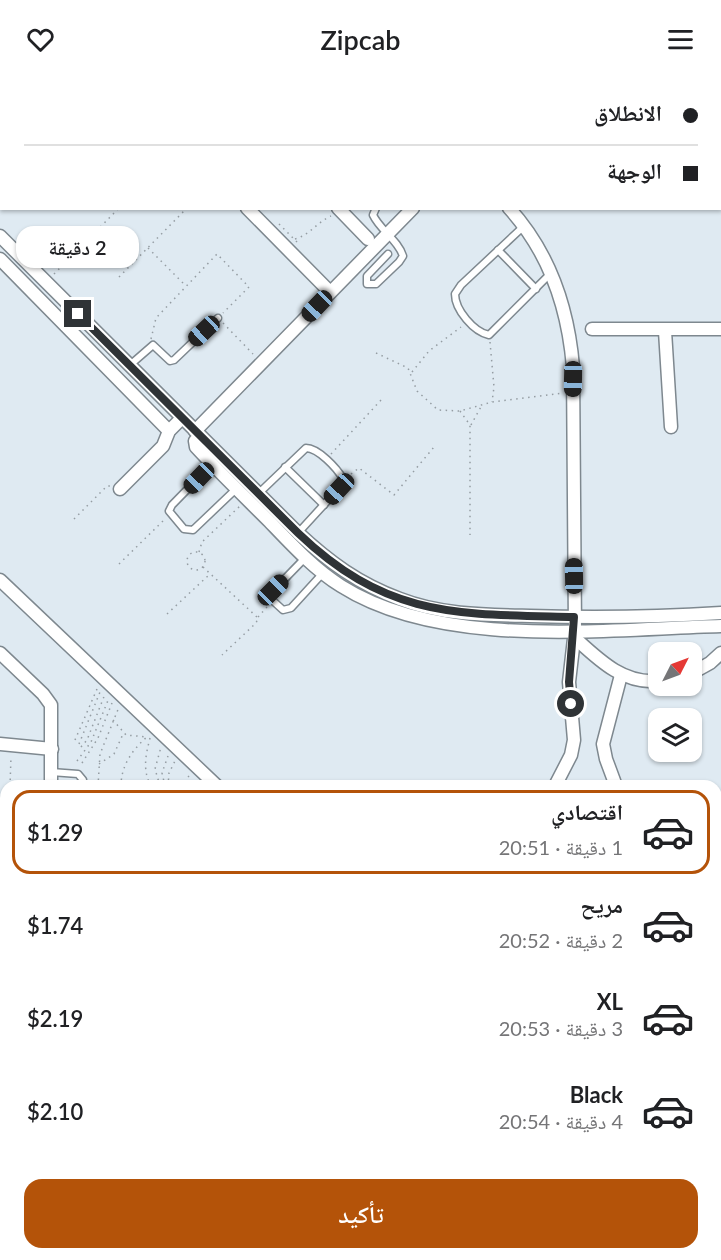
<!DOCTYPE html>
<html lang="ar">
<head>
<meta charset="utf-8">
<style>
  :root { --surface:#fff; --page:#f6f6f6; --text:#202124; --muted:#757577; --line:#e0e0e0; --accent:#b45309 }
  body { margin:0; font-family:Lato,"Noto Naskh Arabic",sans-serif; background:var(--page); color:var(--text); direction:rtl; height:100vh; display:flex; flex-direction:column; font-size:22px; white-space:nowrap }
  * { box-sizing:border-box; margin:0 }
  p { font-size:20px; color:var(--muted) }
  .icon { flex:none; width:33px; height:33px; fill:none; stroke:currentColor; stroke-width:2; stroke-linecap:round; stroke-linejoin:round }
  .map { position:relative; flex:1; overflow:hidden; direction:ltr }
  .panel { position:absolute; left:0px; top:702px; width:722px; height:480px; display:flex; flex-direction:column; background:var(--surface); border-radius:18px 18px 0 0; box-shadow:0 2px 4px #0004; direction:rtl }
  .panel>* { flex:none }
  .top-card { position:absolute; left:0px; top:0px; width:722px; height:132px; box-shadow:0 2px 4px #0004; direction:rtl; display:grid; align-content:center; height:132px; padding:0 24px; background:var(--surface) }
  .needle { width:39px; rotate:48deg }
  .fabs { position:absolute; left:648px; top:564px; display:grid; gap:12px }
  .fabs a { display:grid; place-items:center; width:54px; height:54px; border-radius:12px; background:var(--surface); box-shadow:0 2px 4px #0004; font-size:30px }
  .end { position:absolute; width:27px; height:27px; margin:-14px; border:8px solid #2f3336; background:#fff; box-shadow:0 0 0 3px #fff }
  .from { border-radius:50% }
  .bubble { position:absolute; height:42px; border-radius:18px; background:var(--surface); box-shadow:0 2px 4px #0004; font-size:20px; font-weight:600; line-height:42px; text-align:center; direction:rtl }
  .car { position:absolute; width:18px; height:36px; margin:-18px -9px; border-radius:8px; box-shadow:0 0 4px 2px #0007; background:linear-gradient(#222 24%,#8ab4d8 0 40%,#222 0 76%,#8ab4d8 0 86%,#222 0) }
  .top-card b { display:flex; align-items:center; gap:21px; height:57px; font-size:22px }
  .top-card b+b { border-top:2px solid var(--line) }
  .top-card i { width:15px; height:15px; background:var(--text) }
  ul { padding:10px 0 0; list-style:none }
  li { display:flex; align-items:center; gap:18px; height:84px; margin:0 12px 9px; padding:0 12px; border:3px solid transparent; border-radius:18px }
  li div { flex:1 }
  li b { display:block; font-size:22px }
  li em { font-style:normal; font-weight:600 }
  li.selected { border-color:var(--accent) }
  li>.icon { width:54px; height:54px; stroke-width:1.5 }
  .action { display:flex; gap:12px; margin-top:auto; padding:12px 24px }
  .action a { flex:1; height:69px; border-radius:18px; background:var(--accent); color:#fff; font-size:24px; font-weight:600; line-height:69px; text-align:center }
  header { display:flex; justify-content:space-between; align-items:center; height:78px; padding:0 24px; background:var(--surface); font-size:27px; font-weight:600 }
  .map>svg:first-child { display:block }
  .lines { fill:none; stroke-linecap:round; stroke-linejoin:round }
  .service-casing { stroke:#7e888f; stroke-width:9 }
  .minor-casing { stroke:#7e888f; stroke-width:15 }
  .path { stroke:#959da3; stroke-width:1.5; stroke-dasharray:1.5 4.5; stroke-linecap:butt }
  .service { stroke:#fff; stroke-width:6 }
  .minor { stroke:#fff; stroke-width:12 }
  .route { stroke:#2f3336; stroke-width:8 }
</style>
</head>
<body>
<header><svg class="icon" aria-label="menu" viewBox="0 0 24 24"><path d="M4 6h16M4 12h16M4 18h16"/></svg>Zipcab<svg class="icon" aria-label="heart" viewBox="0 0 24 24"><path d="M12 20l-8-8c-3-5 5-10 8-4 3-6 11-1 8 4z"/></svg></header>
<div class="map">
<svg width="721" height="1182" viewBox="0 0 721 1182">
  <rect width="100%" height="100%" fill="#dfeaf2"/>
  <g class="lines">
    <g class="service-casing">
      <g id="service">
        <path d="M376 130 373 137C380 152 398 162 403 178L399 184 376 206H367V198L388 176"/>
        <path d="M524 148 461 207 455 216C455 232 474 254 489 257L550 196"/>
        <path d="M498 172 536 211"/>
        <path d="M130 287 153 267 170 283 174 282 218 240"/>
        <path d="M212 386 172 427 169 433 184 451 193 452 236 411"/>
        <path d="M285 389 324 427"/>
        <path d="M259 415 306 370C318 370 337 390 343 401L341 408 298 455"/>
        <path d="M305 480 271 515V521L283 532 291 530 323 495"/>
        <path d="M51 694 78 696 83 702V708"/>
        <path d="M716 1028H721"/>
        <path d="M716 1098H721"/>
        <path d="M716 1168H721"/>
        <path d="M600 1176V1182"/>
        <path d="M711 1176V1182"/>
      </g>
    </g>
    <g class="minor-casing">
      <g id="minor">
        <path d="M115 0 116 2"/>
        <path d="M203 0 205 2"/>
        <path d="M399 0V2"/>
        <path d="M642 0 644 2"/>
        <path d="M663 0 664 2"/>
        <path d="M703 2 705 0"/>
        <path d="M720 54 721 55"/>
        <path d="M720 73 721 74"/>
        <path d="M0 116 2 114"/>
        <path d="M247 130 330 214"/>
        <path d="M338 130 368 161"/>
        <path d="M509 130C550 175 568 229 573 289L575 552 569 604 574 662 571 677 555 708"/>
        <path d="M0 158 298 455C329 484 359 506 400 521 441 537 486 537 530 538 594 540 658 539 721 535"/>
        <path d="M0 181 169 353"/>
        <path d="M592 251H721"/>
        <path d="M665 253 671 349"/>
        <path d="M195 353 413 130"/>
        <path d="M200 358 195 363 196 369C220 395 245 419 270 444 292 467 314 491 341 508 442 572 605 551 721 548"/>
        <path d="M120 411 163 368 169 353 182 340"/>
        <path d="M0 502 217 708"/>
        <path d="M575 560C599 582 623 606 658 603"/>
        <path d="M0 575 43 616 51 627V708"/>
        <path d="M692 595 710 585 721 575"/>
        <path d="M0 666 52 671"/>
        <path d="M616 708 606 681 603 666 621 597"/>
        <path d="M716 731 721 726"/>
        <path d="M0 773H6"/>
        <path d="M0 851H6"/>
        <path d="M0 863 6 864"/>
        <path d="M0 946H6"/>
        <path d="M0 1026H6"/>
        <path d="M0 1106 6 1105"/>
        <path d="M486 1176V1182"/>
        <path d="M58 1182 68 1176"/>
        <path d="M179 1182 184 1176"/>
        <path d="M231 1182V1176"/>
        <path d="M245 1182V1176"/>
      </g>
    </g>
    <g class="path">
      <path d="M290 0 292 2"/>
      <path d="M279 146 297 164"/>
      <path d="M295 161C310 157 317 144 331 138"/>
      <path d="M148 170 185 207"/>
      <path d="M54 196 119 130"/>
      <path d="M119 199 187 130"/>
      <path d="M223 245 253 276"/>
      <path d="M151 261 156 240 217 176 249 209 223 235"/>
      <path d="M490 264 494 309 492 324"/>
      <path d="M376 275 408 290 417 313 438 332 460 333 492 324 563 315"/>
      <path d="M412 294 429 273 461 249"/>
      <path d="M460 333 470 347V457"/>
      <path d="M471 347 482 327"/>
      <path d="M331 376 382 321"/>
      <path d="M351 396 359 390 394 417 434 369"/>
      <path d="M74 441 107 408H110"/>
      <circle cx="196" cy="483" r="9"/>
      <path d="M199 474 202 464 240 428"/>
      <path d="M119 486 165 441"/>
      <path d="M203 489 258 540 256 545 222 577"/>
      <path d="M167 536 210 496"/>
      <path d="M258 539 267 529"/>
      <path d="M113 642 126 657 147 659"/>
      <path d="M150 660C146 676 142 692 151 708"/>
      <path d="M75 662 97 611"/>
      <path d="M79 666 100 614"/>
      <path d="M81 669 87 662 105 616"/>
      <path d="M77 683 91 664 109 620"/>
      <path d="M82 685 98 660 112 625"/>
      <path d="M99 686 114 676 123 656"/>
      <path d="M10 708 11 679"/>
      <path d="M98 708 100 676 119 629"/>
      <path d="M121 708C121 687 133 671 148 658"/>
      <path d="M160 708 155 691 161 669"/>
      <path d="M165 708 162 695 168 678"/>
      <path d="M168 708 169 695 175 683"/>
      <path d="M180 708 189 698"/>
    </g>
    <use href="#service" class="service"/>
    <use href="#minor" class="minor"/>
  </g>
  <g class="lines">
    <path class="route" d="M78 236 298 455C388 541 458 536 574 539L569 604 571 626"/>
  </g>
</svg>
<div class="fabs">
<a><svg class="needle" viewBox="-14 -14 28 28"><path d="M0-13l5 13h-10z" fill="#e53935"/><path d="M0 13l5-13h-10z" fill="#757577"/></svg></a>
<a><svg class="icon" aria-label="layers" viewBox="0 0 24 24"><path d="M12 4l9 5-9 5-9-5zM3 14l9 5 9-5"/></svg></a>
</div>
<i class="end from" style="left:571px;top:626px"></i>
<i class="end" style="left:78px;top:236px"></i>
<div class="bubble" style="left:16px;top:148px;width:123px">2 دقيقة</div>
<i class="car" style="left:317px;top:228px;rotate:224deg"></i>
<i class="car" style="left:204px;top:253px;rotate:227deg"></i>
<i class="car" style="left:573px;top:301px;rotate:181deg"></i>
<i class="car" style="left:199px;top:400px;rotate:224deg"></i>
<i class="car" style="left:339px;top:411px;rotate:223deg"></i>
<i class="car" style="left:574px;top:498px;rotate:359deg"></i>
<i class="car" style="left:273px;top:512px;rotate:45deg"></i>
<div class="top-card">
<b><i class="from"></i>الانطلاق</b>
<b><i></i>الوجهة</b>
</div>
<section class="panel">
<ul>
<li class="selected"><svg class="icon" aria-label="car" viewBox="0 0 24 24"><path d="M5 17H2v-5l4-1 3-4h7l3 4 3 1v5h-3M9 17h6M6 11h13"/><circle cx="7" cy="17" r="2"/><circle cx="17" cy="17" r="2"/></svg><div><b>اقتصادي</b><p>1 دقيقة · 20:51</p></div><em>$1.29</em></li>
<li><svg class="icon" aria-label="car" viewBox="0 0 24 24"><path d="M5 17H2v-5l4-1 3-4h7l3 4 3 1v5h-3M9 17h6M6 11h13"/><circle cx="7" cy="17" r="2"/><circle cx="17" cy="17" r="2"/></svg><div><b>مريح</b><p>2 دقيقة · 20:52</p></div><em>$1.74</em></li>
<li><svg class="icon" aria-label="car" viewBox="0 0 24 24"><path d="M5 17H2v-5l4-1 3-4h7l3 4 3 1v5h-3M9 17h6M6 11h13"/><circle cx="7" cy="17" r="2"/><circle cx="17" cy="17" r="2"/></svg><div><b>XL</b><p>3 دقيقة · 20:53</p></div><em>$2.19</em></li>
<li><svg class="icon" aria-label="car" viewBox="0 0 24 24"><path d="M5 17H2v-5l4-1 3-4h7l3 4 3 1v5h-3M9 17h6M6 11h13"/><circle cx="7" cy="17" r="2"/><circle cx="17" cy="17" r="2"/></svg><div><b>Black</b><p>4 دقيقة · 20:54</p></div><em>$2.10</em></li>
</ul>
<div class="action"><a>تأكيد</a></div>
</section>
</div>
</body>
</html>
